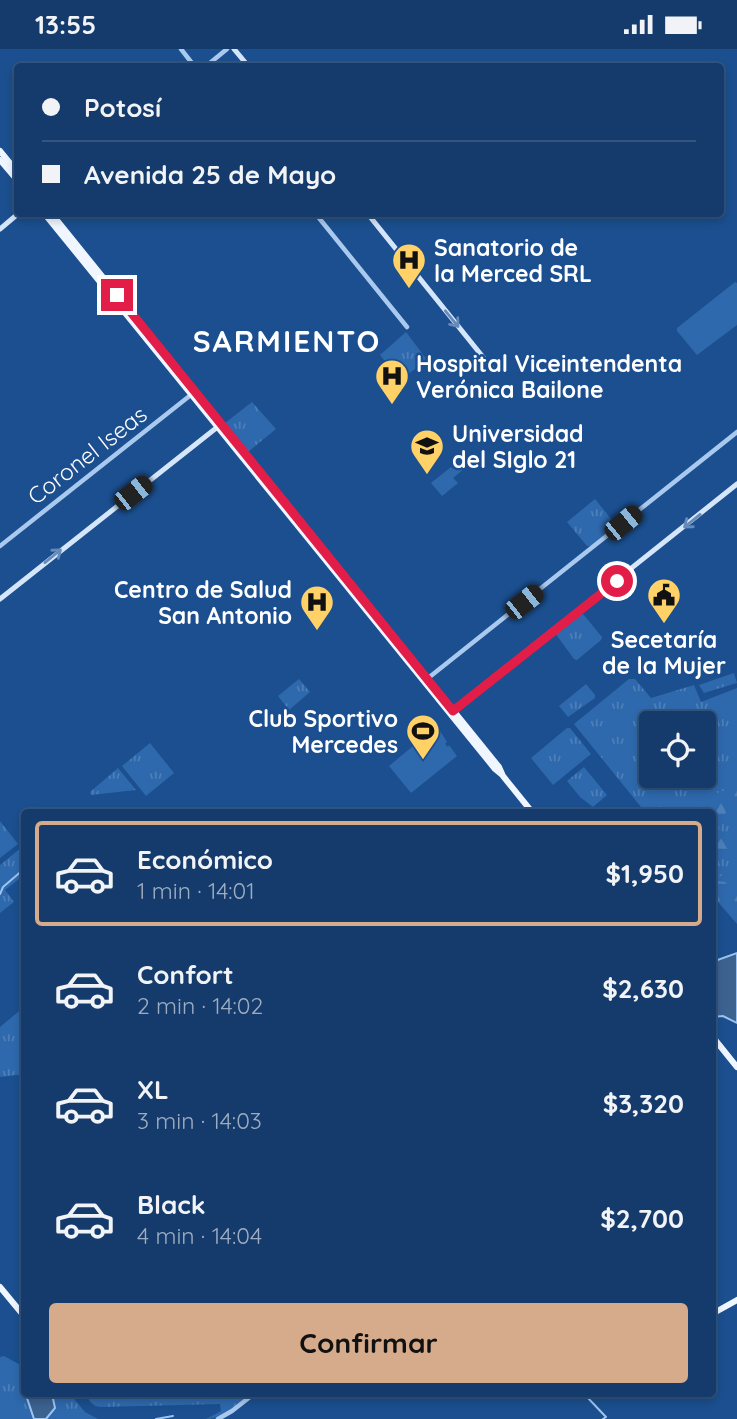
<!DOCTYPE html>
<html lang="es">
<head>
<meta charset="utf-8">
<style>
  :root { --surface:#143b6b; --page:#214673; --text:#f1f3f6; --muted:#9dadc1; --line:#33557e; --accent:#d6ab8b }
  body { margin:0; font-family:Quicksand,sans-serif; background:var(--page); color:var(--text); height:100vh; display:flex; flex-direction:column; font-size:26px; white-space:nowrap }
  * { box-sizing:border-box; margin:0 }
  p { font-size:23px; color:var(--muted) }
  .icon { flex:none; width:38px; height:38px; fill:none; stroke:currentColor; stroke-width:2; stroke-linecap:round; stroke-linejoin:round }
  .map { position:relative; flex:1; overflow:hidden }
  .sheet { position:absolute; left:21px; top:760px; width:695px; height:588px; display:flex; flex-direction:column; background:var(--surface); border-radius:7px; box-shadow:0 4px 10px #0003,0 0 0 2px var(--line) }
  .sheet>* { flex:none }
  .top-card { position:absolute; left:14px; top:14px; width:710px; height:154px; border-radius:7px; box-shadow:0 4px 10px #0003,0 0 0 2px var(--line); display:grid; align-content:center; height:154px; padding:0 28px; background:var(--surface) }
  .tools { position:absolute; left:639px; top:662px; display:grid; gap:14px }
  .tools a { display:grid; place-items:center; width:77px; height:77px; border-radius:7px; background:var(--surface); box-shadow:0 4px 10px #0003,0 0 0 2px var(--line); font-size:35px }
  .end { position:absolute; width:32px; height:32px; margin:-16px; border:9px solid #e11d48; background:#fff; box-shadow:0 0 0 4px #fff }
  .from { border-radius:50% }
  .car { position:absolute; width:21px; height:42px; margin:-21px -10px; border-radius:9px; box-shadow:0 0 5px 2px #0007; background:linear-gradient(#222 24%,#8ab4d8 0 40%,#222 0 76%,#8ab4d8 0 86%,#222 0) }
  .top-card b { display:flex; align-items:center; gap:24px; height:66px; font-size:26px }
  .top-card b+b { border-top:2px solid var(--line) }
  .top-card i { width:18px; height:18px; background:var(--text) }
  ul { padding:12px 0 0; list-style:none }
  li { display:flex; align-items:center; gap:21px; height:105px; margin:0 14px 10px; padding:0 14px; border:4px solid transparent; border-radius:7px }
  li div { flex:1 }
  li b { display:block; font-size:26px }
  li em { font-style:normal; font-weight:700 }
  li.on { border-color:var(--accent) }
  li>.icon { width:63px; height:63px; stroke-width:1.5 }
  .button { display:flex; gap:14px; margin-top:auto; padding:14px 28px }
  .button a { flex:1; height:80px; border-radius:7px; background:var(--accent); color:#111; font-size:28px; font-weight:700; line-height:80px; text-align:center }
  .status { display:flex; justify-content:space-between; align-items:center; height:49px; padding:0 35px; background:var(--surface); direction:ltr }
  .status svg { height:19px; fill:currentColor }
  .map>svg:first-child { display:block }
  .grass { fill:url(#grass-tufts); fill-rule:evenodd }
  .forest { fill:url(#forest-firs) }
  .pitch { fill:#2e69ad }
  .water { fill:#3c6290; stroke:#9cc4f0; stroke-width:2 }
  .lines { fill:none; stroke-linecap:round; stroke-linejoin:round }
  .stream { stroke:#9cc4f0; stroke-width:2 }
  .tertiary { stroke:#a9c9ee; stroke-width:4.5 }
  .secondary { stroke:#d6e6fa; stroke-width:5 }
  .primary { stroke:#f0f6ff; stroke-width:6 }
  .oneway { stroke:#668bba }
  .route { stroke:#e11d48; stroke-width:9 }
  .labels { text-anchor:middle; dominant-baseline:central; stroke-width:5; stroke-linejoin:round; paint-order:stroke }
  .poi-label { font-size:23px; font-weight:bold; fill:#fff; stroke:#1b4f8f; text-anchor:start }
  .street-label { font-size:23px; fill:#fff; stroke:#1b4f8f }
  .district-label { font-size:30px; font-weight:bold; letter-spacing:2px; fill:#fff; stroke:#1b4f8f }
</style>
</head>
<body>
<div class="status"><b>13:55</b><svg viewBox="0 0 49 12"><path d="M0 12V9h3v3zM5 12V6h3v6zM10 12V3h3v9zM15 12V0h3v12zM26 1h20v11H26zM47 4h2v5h-2z"/></svg></div>
<div class="map">
<svg width="737" height="1370" viewBox="0 0 737 1370">
  <defs>
    <pattern id="grass-tufts" width="24" height="20" patternUnits="userSpaceOnUse" patternTransform="scale(1.75)"><rect width="24" height="20" fill="#2e69ad"/><path d="M3 7l-1-3M5 7V3M7 7l1-3M15 17l-1-3M17 17v-4M19 17l1-3" fill="none" stroke="#4d80b9"/></pattern>
    <pattern id="forest-firs" width="22" height="20" patternUnits="userSpaceOnUse" patternTransform="scale(1.75)"><rect width="22" height="20" fill="#2e69ad"/><path d="M5 1l3.5 6h-7zM16 11l3.5 6h-7z" fill="#4d80b9"/></pattern>
  </defs>
  <rect width="100%" height="100%" fill="#1b4f8f"/>
  <g class="grass">
    <path d="M406 283 427 311 400 331 380 306Z"/>
    <path d="M252 353 276 380 248 403 225 374Z"/>
    <path d="M460 413 465 419 453 429 458 434 442 447 431 434 451 418 453 420Z"/>
    <path d="M595 450 616 476 591 497H587L567 473Z"/>
    <path d="M580 564 583 565 602 588 601 591 577 611 574 610 555 584Z"/>
    <path d="M734 624 737 634 704 644 699 636Z"/>
    <path d="M299 630 310 643 289 661 278 647Z"/>
    <path d="M629 630H635L651 649 694 636 701 653 737 639V875L712 846V763H645L574 675ZM651 674H704V726H651Z"/>
    <path d="M586 635 595 646V649L568 668 559 657Z"/>
    <path d="M567 679H570L591 705 553 736 531 709Z"/>
    <path d="M150 694 174 724 146 747 122 717Z"/>
    <path d="M584 718 607 746 593 758 580 748 567 732Z"/>
    <path d="M118 719 136 741 91 746 90 743Z"/>
    <path d="M0 772 18 795 0 809Z"/>
    <path d="M22 798 24 801V826L5 841 14 853 0 864V816Z"/>
    <path d="M24 958V1025L0 1028V978Z"/>
    <path d="M4 1307 24 1318V1344H69L85 1363 98 1370H0V1308Z"/>
    <path d="M86 1344H251C237 1355 224 1370 206 1370L221 1362 220 1355 100 1358C92 1357 88 1351 86 1344Z"/>
  </g>
  <g class="forest">
    <path d="M737 738V762L726 759 725 769 721 770 712 762 699 763C704 746 721 742 737 738Z"/>
    <path d="M712 776H716L724 787 737 789V799L717 803 712 792Z"/>
    <path d="M713 812 726 825 718 828 717 832 725 833 737 844V854L734 853V861C712 851 712 832 713 812Z"/>
  </g>
  <g class="pitch">
    <path d="M735 233 737 234V276L697 306 677 282V279Z"/>
    <path d="M437 677 447 693 445 695 448 698 449 696 457 707 411 744 389 717Z"/>
  </g>
  <g class="water">
    <path d="M737 904V974L723 967 712 968V913Z"/>
    <path d="M27 1344 52 1345 55 1359 46 1370H34L26 1346Z"/>
  </g>
  <g class="lines">
    <g class="stream">
      <path d="M0 845 3 838 24 820"/>
      <path d="M587 1344V1348L606 1368 603 1370"/>
      <path d="M156 1370 173 1367"/>
    </g>
    <g class="tertiary">
      <path d="M181 0 195 18"/>
      <path d="M205 18 227 0"/>
      <path d="M315 164 407 278"/>
      <path d="M0 497 192 345"/>
      <path d="M427 630 737 383"/>
      <path d="M218 1370 232 1362 255 1344"/>
    </g>
    <g class="secondary">
      <path d="M234 0 249 18"/>
      <path d="M367 164 491 318"/>
      <path d="M0 180 19 164"/>
      <path d="M0 550 220 376"/>
      <path d="M452 662 737 435"/>
    </g>
    <g class="primary">
      <path d="M0 102 18 124"/>
      <path d="M0 111 18 132"/>
      <path d="M44 164 495 720 501 725"/>
      <path d="M51 164 499 718 503 727 532 763"/>
      <path d="M712 987 737 1018"/>
      <path d="M0 1238 24 1267"/>
      <path d="M712 1265 737 1251"/>
    </g>
  </g>
  <defs><path id="oneway-shaft" d="M-6 0H5M1.5-3L5.5 0L1.5 3" fill="none" stroke-width="1.6" stroke-linecap="round" stroke-linejoin="round" transform="scale(1.75)"/></defs>
  <g class="oneway">
    <use href="#oneway-shaft" transform="translate(452 270) rotate(51)"/>
    <use href="#oneway-shaft" transform="translate(692 472) rotate(141)"/>
    <use href="#oneway-shaft" transform="translate(53 507) rotate(-39)"/>
  </g>
  <g class="lines">
    <path class="route" d="M117 246 453 662 617 532"/>
  </g>
  <defs>
    <g id="hospital-pin" transform="scale(1.75)"><path d="M0 17L-7.5 6A9.5 9.5 0 1 1 7.5 6Z" fill="#ffd166" stroke="#1b4f8f"/><path d="M-5-5h3v3.5h4V-5h3V5h-3V1.5h-4V5h-3Z" fill="#111"/></g>
    <g id="university-pin" transform="scale(1.75)"><path d="M0 17L-7.5 6A9.5 9.5 0 1 1 7.5 6Z" fill="#ffd166" stroke="#1b4f8f"/><path d="M0-5L7-2L0 1L-7-2ZM-4 1L0 2.5L4 1V4Q0 6-4 4Z" fill="#111"/></g>
    <g id="civic-pin" transform="scale(1.75)"><path d="M0 17L-7.5 6A9.5 9.5 0 1 1 7.5 6Z" fill="#ffd166" stroke="#1b4f8f"/><path d="M-.6-6.5H3V-4.5H.6V-3L4-1V1h2V6H-6V1h2V-1L-.6-3ZM-1.2 2.5V6h2.4V2.5Z" fill="#111"/></g>
    <g id="stadium-pin" transform="scale(1.75)"><path d="M0 17L-7.5 6A9.5 9.5 0 1 1 7.5 6Z" fill="#ffd166" stroke="#1b4f8f"/><path d="M0-5a6.5 5 0 1 0 0 10a6.5 5 0 1 0 0-10ZM-3.5-1.8h7v3.6h-7Z" fill="#111"/></g>
  </defs>
  <g fill-rule="evenodd">
    <use href="#hospital-pin" x="409" y="211"/>
    <use href="#hospital-pin" x="392" y="327"/>
    <use href="#university-pin" x="427" y="397"/>
    <use href="#civic-pin" x="664" y="546"/>
    <use href="#hospital-pin" x="317" y="553"/>
    <use href="#stadium-pin" x="423" y="682"/>
  </g>
  <g class="labels">
    <g class="poi-label">
      <text x="434" y="198">Sanatorio de<tspan x="434" dy="26">la Merced SRL</tspan></text>
      <text x="416" y="314">Hospital Viceintendenta<tspan x="416" dy="26">Verónica Bailone</tspan></text>
      <text x="452" y="384">Universidad<tspan x="452" dy="26">del SIglo 21</tspan></text>
      <text x="292" y="540" text-anchor="end">Centro de Salud<tspan x="292" dy="26">San Antonio</tspan></text>
      <text x="664" y="590" text-anchor="middle">Secetaría<tspan x="664" dy="26">de la Mujer</tspan></text>
      <text x="398" y="669" text-anchor="end">Club Sportivo<tspan x="398" dy="26">Mercedes</tspan></text>
    </g>
    <g class="street-label">
      <text transform="translate(87 406) rotate(-38)">Coronel Iseas</text>
    </g>
    <g class="district-label">
      <text x="287" y="292">SARMIENTO</text>
    </g>
  </g>
</svg>
<div class="tools">
<a><svg class="icon" aria-label="locate" viewBox="0 0 24 24"><circle cx="12" cy="12" r="6"/><path d="M12 2v4M12 18v4M2 12h4M18 12h4"/></svg></a>
</div>
<i class="end from" style="left:617px;top:532px"></i>
<i class="end" style="left:117px;top:246px"></i>
<i class="car" style="left:133px;top:444px;rotate:52deg"></i>
<i class="car" style="left:623px;top:474px;rotate:51deg"></i>
<i class="car" style="left:524px;top:553px;rotate:52deg"></i>
<div class="top-card">
<b><i class="from"></i>Potosí</b>
<b><i></i>Avenida 25 de Mayo</b>
</div>
<section class="sheet">
<ul>
<li class="on"><svg class="icon" aria-label="car" viewBox="0 0 24 24"><path d="M5 17H2v-5l4-1 3-4h7l3 4 3 1v5h-3M9 17h6M6 11h13"/><circle cx="7" cy="17" r="2"/><circle cx="17" cy="17" r="2"/></svg><div><b>Económico</b><p>1 min · 14:01</p></div><em>$1,950</em></li>
<li><svg class="icon" aria-label="car" viewBox="0 0 24 24"><path d="M5 17H2v-5l4-1 3-4h7l3 4 3 1v5h-3M9 17h6M6 11h13"/><circle cx="7" cy="17" r="2"/><circle cx="17" cy="17" r="2"/></svg><div><b>Confort</b><p>2 min · 14:02</p></div><em>$2,630</em></li>
<li><svg class="icon" aria-label="car" viewBox="0 0 24 24"><path d="M5 17H2v-5l4-1 3-4h7l3 4 3 1v5h-3M9 17h6M6 11h13"/><circle cx="7" cy="17" r="2"/><circle cx="17" cy="17" r="2"/></svg><div><b>XL</b><p>3 min · 14:03</p></div><em>$3,320</em></li>
<li><svg class="icon" aria-label="car" viewBox="0 0 24 24"><path d="M5 17H2v-5l4-1 3-4h7l3 4 3 1v5h-3M9 17h6M6 11h13"/><circle cx="7" cy="17" r="2"/><circle cx="17" cy="17" r="2"/></svg><div><b>Black</b><p>4 min · 14:04</p></div><em>$2,700</em></li>
</ul>
<div class="button"><a>Confirmar</a></div>
</section>
</div>
</body>
</html>
